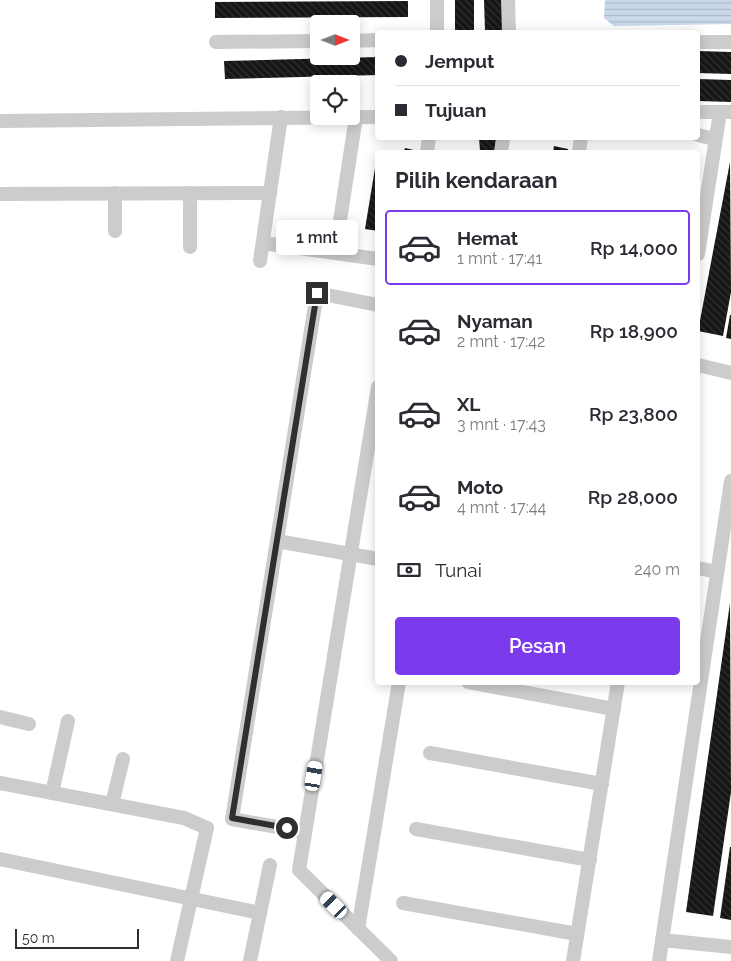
<!DOCTYPE html>
<html lang="id">
<head>
<meta charset="utf-8">
<style>
  :root { --surface:#fff; --page:#f2f2f3; --text:#2b2b33; --muted:#7c7c81; --line:#e1e1e2; --accent:#7c3aed }
  body { margin:0; font-family:Raleway,sans-serif; background:var(--page); color:var(--text); height:100vh; display:flex; flex-direction:column; font-size:19px; white-space:nowrap }
  * { box-sizing:border-box; margin:0 }
  p { font-size:16px; color:var(--muted) }
  .icon { flex:none; width:28px; height:28px; fill:none; stroke:currentColor; stroke-width:2; stroke-linecap:round; stroke-linejoin:round }
  .map { position:relative; flex:1; overflow:hidden }
  .sheet { position:absolute; left:375px; top:150px; width:325px; height:535px; display:flex; flex-direction:column; background:var(--surface); border-radius:5px; box-shadow:0 2px 12px #0003 }
  .sheet>* { flex:none }
  .top-card { position:absolute; left:375px; top:30px; width:325px; height:110px; border-radius:5px; box-shadow:0 2px 12px #0003; display:grid; align-content:center; height:110px; padding:0 20px; background:var(--surface) }
  .needle { width:32px; rotate:90deg }
  .tools { position:absolute; left:310px; top:15px; display:grid; gap:10px }
  .tools a { display:grid; place-items:center; width:50px; height:50px; border-radius:5px; background:var(--surface); box-shadow:0 2px 12px #0003; font-size:25px }
  .scale { position:absolute; left:15px; bottom:12px; width:124px; box-sizing:border-box; padding-left:5px; border:2px solid #2f2f2f; border-top:0; font-size:14px; line-height:18px; white-space:nowrap; color:#2f2f2f; -webkit-text-stroke:4px #fff; paint-order:stroke }
  .end { position:absolute; width:22px; height:22px; margin:-11px; border:6px solid #2f2f2f; background:#fff; box-shadow:0 0 0 2px #fff }
  .from { border-radius:50% }
  .bubble { position:absolute; height:35px; border-radius:5px; background:var(--surface); box-shadow:0 2px 12px #0003; font-size:16px; font-weight:600; line-height:35px; text-align:center }
  .car { position:absolute; width:15px; height:30px; margin:-15px -8px; border-radius:6px; box-shadow:0 0 4px 1px #0007; background:linear-gradient(#fff 24%,#345 0 40%,#fff 0 76%,#345 0 86%,#fff 0) }
  .top-card b { display:flex; align-items:center; gap:18px; height:48px; font-size:19px }
  .top-card b+b { border-top:1px solid var(--line) }
  .top-card i { width:12px; height:12px; background:var(--text) }
  ul { padding:0; list-style:none }
  li { display:flex; align-items:center; gap:15px; height:75px; margin:0 10px 8px; padding:0 10px; border:2px solid transparent; border-radius:5px }
  li div { flex:1 }
  li b { display:block; font-size:19px }
  li em { font-style:normal; font-weight:600 }
  li.current { border-color:var(--accent) }
  li>.icon { width:45px; height:45px; stroke-width:1.5 }
  h2 { padding:0 20px; font-size:22px; line-height:60px }
  .pay { display:flex; align-items:center; gap:12px; height:55px; padding:0 20px; font-size:19px }
  .pay p { margin-inline-start:auto }
  .button { display:flex; gap:10px; margin-top:auto; padding:10px 20px }
  .button a { flex:1; height:58px; border-radius:5px; background:var(--accent); color:#fff; font-size:20px; font-weight:600; line-height:58px; text-align:center }
  .map>svg:first-child { display:block }
  .water { fill:url(#water-rules) }
  .building { fill:url(#building-back-hatch) }
  .lines { fill:none; stroke-linecap:round; stroke-linejoin:round }
  .street { stroke:#ccc; stroke-width:14 }
  .route { stroke:#2f2f2f; stroke-width:6 }
</style>
</head>
<body>
<div class="map">
<svg width="731" height="961" viewBox="0 0 731 961">
  <defs>
    <pattern id="water-rules" width="6" height="5" patternUnits="userSpaceOnUse" patternTransform="scale(1.25)"><rect width="6" height="5" fill="#cad8ec"/><path d="M0 2.5h6" fill="none" stroke="#aebacb"/></pattern>
    <pattern id="building-back-hatch" width="6" height="6" patternUnits="userSpaceOnUse" patternTransform="scale(1.25)"><rect width="6" height="6" fill="#161616"/><path d="M-1 5l2 2M0 0l6 6M5-1l2 2" fill="none" stroke="#303030"/></pattern>
  </defs>
  <rect width="100%" height="100%" fill="#fff"/>
  <path class="water" d="M605 0H731V24L614 26 604 18Z"/>
  <g class="building">
    <rect x="455" y="0" width="19" height="32"/>
    <path d="M484 0H503V32H485Z"/>
    <path d="M408 1V17L215 18V2Z"/>
    <path d="M698 51 731 52V74L698 73Z"/>
    <path d="M378 57V75L225 79 224 61Z"/>
    <path d="M698 79 731 80V102L698 101Z"/>
    <path d="M479 138H497L498 150 480 151Z"/>
    <path d="M554 146 568 149V152H553Z"/>
    <path d="M405 148 422 152H404Z"/>
    <path d="M730 162 731 292 723 336 698 331Z"/>
    <path d="M375 168 378 169V231L365 229Z"/>
    <path d="M730 315H731V339L726 338Z"/>
    <path d="M730 603 731 792 713 916 686 912Z"/>
    <path d="M730 847H731V920L720 918Z"/>
  </g>
  <g class="lines">
    <g class="street">
      <path d="M437 0V32"/>
      <path d="M508 0 509 32"/>
      <path d="M351 41 378 40"/>
      <path d="M216 42 319 41"/>
      <path d="M698 42H731"/>
      <path d="M698 112H731"/>
      <path d="M0 121 378 117"/>
      <path d="M698 135 714 139"/>
      <path d="M427 152 429 138"/>
      <path d="M501 152 503 138"/>
      <path d="M579 152 581 138"/>
      <path d="M115 193V231"/>
      <path d="M190 193V247"/>
      <path d="M0 194 270 193"/>
      <path d="M263 243 378 259"/>
      <path d="M335 253 356 117"/>
      <path d="M698 254 720 112"/>
      <path d="M260 261 281 117"/>
      <path d="M698 365 731 373"/>
      <path d="M378 387 299 870 391 961"/>
      <path d="M277 541 378 559"/>
      <path d="M698 568 717 572"/>
      <path d="M468 682 614 709"/>
      <path d="M0 717 29 724"/>
      <path d="M430 753 602 784"/>
      <path d="M0 783 184 818 207 828 177 961"/>
      <path d="M52 793 68 721"/>
      <path d="M112 804 123 759"/>
      <path d="M416 829 590 860"/>
      <path d="M305 832 232 819 317 293 378 305"/>
      <path d="M0 859 260 913"/>
      <path d="M403 903 577 934"/>
      <path d="M358 929 399 682"/>
      <path d="M662 940 731 947"/>
      <path d="M250 961 270 865"/>
      <path d="M573 961 618 682"/>
      <path d="M659 961 731 481"/>
    </g>
  </g>
  <g class="lines">
    <path class="route" d="M287 828 232 818 317 293"/>
  </g>
</svg>
<div class="tools">
<a><svg class="needle" viewBox="-14 -14 28 28"><path d="M0-13l5 13h-10z" fill="#e53935"/><path d="M0 13l5-13h-10z" fill="#7c7c81"/></svg></a>
<a><svg class="icon" aria-label="locate" viewBox="0 0 24 24"><circle cx="12" cy="12" r="6"/><path d="M12 2v4M12 18v4M2 12h4M18 12h4"/></svg></a>
</div>
<div class="scale">50 m</div>
<i class="end from" style="left:287px;top:828px"></i>
<i class="end" style="left:317px;top:293px"></i>
<div class="bubble" style="left:276px;top:220px;width:82px">1 mnt</div>
<i class="car" style="left:314px;top:776px;rotate:9deg"></i>
<i class="car" style="left:334px;top:905px;rotate:315deg"></i>
<div class="top-card">
<b><i class="from"></i>Jemput</b>
<b><i></i>Tujuan</b>
</div>
<section class="sheet">
<h2>Pilih kendaraan</h2>
<ul>
<li class="current"><svg class="icon" aria-label="car" viewBox="0 0 24 24"><path d="M5 17H2v-5l4-1 3-4h7l3 4 3 1v5h-3M9 17h6M6 11h13"/><circle cx="7" cy="17" r="2"/><circle cx="17" cy="17" r="2"/></svg><div><b>Hemat</b><p>1 mnt · 17:41</p></div><em>Rp 14,000</em></li>
<li><svg class="icon" aria-label="car" viewBox="0 0 24 24"><path d="M5 17H2v-5l4-1 3-4h7l3 4 3 1v5h-3M9 17h6M6 11h13"/><circle cx="7" cy="17" r="2"/><circle cx="17" cy="17" r="2"/></svg><div><b>Nyaman</b><p>2 mnt · 17:42</p></div><em>Rp 18,900</em></li>
<li><svg class="icon" aria-label="car" viewBox="0 0 24 24"><path d="M5 17H2v-5l4-1 3-4h7l3 4 3 1v5h-3M9 17h6M6 11h13"/><circle cx="7" cy="17" r="2"/><circle cx="17" cy="17" r="2"/></svg><div><b>XL</b><p>3 mnt · 17:43</p></div><em>Rp 23,800</em></li>
<li><svg class="icon" aria-label="car" viewBox="0 0 24 24"><path d="M5 17H2v-5l4-1 3-4h7l3 4 3 1v5h-3M9 17h6M6 11h13"/><circle cx="7" cy="17" r="2"/><circle cx="17" cy="17" r="2"/></svg><div><b>Moto</b><p>4 mnt · 17:44</p></div><em>Rp 28,000</em></li>
</ul>
<div class="pay"><svg class="icon" aria-label="cash" viewBox="0 0 24 24"><path d="M3 7h18v10H3z"/><circle cx="12" cy="12" r="2"/></svg>Tunai<p>240 m</p></div>
<div class="button"><a>Pesan</a></div>
</section>
</div>
</body>
</html>
